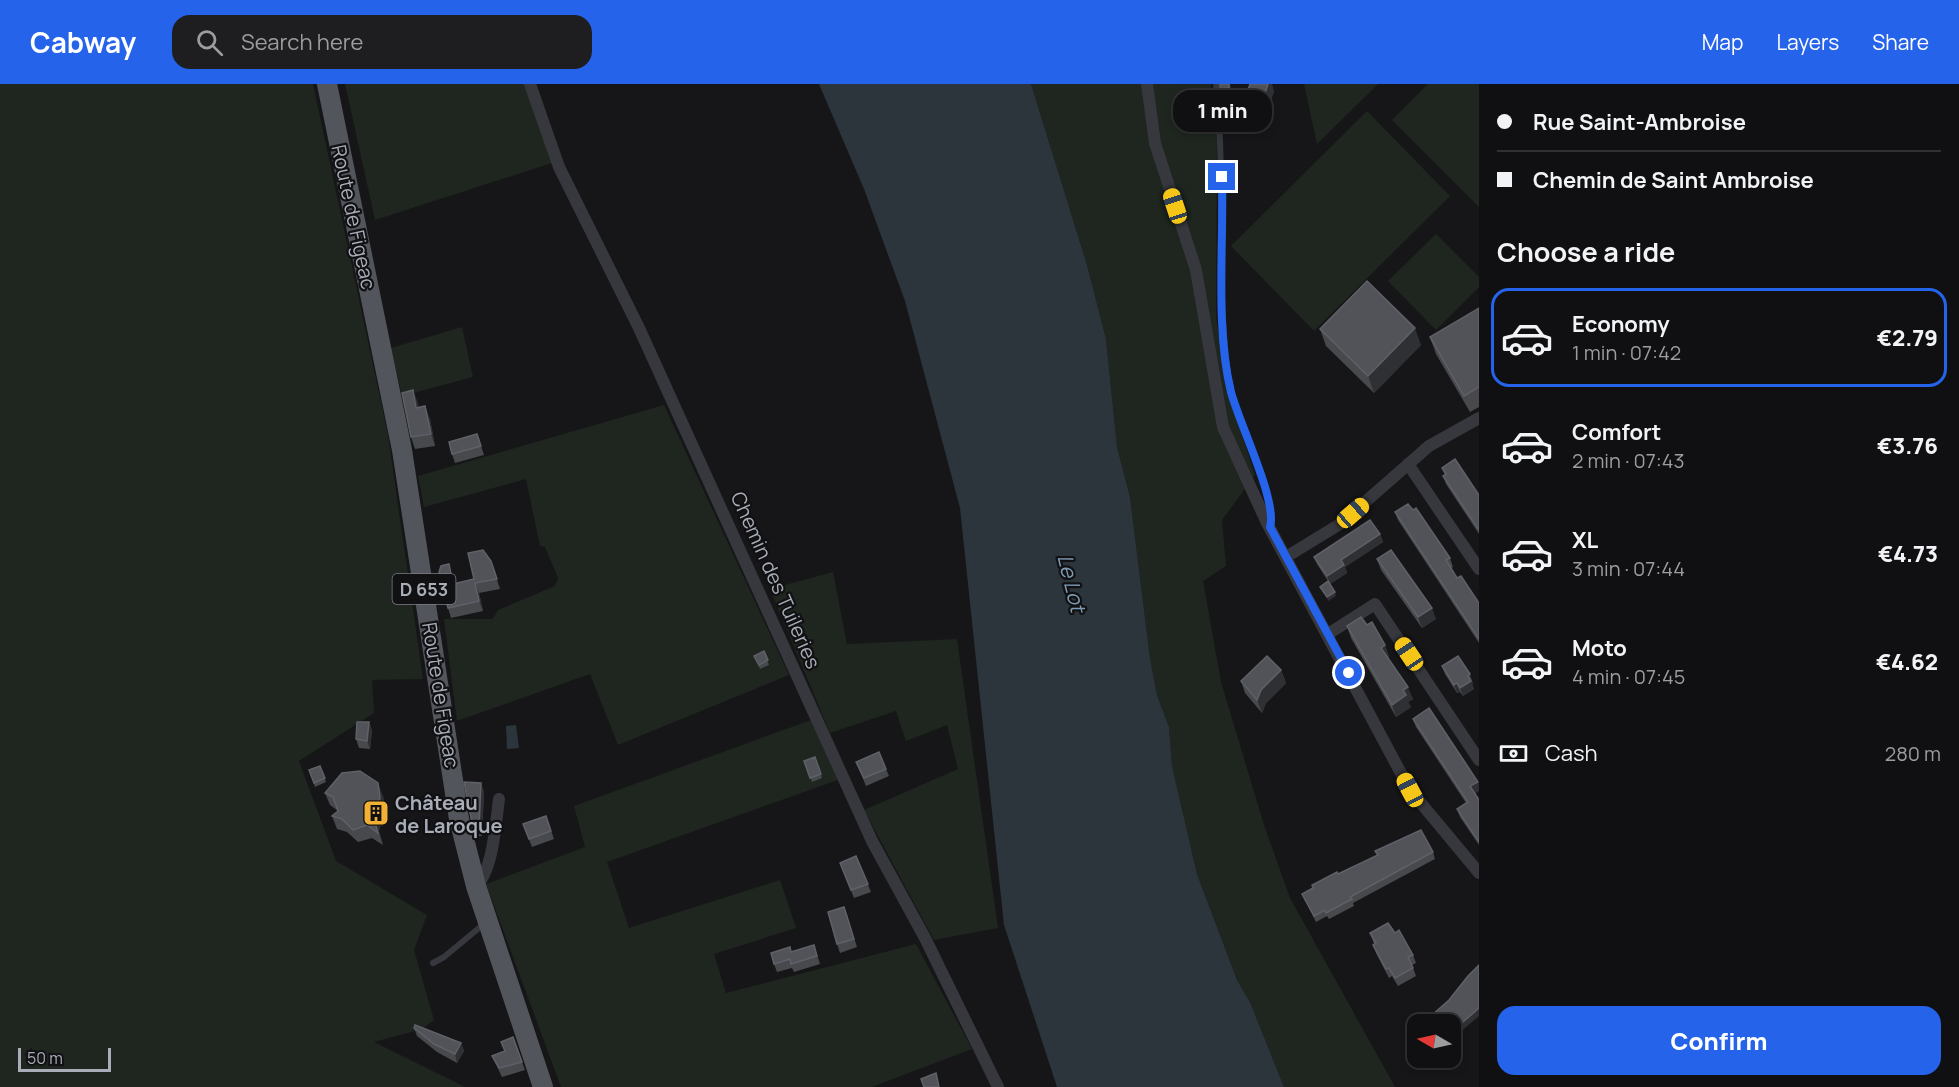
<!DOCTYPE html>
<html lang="en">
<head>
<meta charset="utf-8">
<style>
  :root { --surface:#101012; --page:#1e1e20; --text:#f1f3f6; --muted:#9c9d9f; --line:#303032; --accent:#2563eb }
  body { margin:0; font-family:Manrope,sans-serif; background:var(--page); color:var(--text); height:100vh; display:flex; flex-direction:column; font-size:22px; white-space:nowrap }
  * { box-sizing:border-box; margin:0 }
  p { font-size:20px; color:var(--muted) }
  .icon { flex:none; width:33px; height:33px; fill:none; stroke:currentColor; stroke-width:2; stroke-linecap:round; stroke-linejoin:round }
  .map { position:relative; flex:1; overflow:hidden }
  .panel { display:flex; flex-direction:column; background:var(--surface); width:480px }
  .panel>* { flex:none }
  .hud { display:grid; align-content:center; height:132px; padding:0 18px; background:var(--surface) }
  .needle { width:39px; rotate:279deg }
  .controls { position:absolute; left:1407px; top:930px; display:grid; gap:12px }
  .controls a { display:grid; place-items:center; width:54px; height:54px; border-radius:12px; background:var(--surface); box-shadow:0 3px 9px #0003,0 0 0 2px var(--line); font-size:30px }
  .scale { position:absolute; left:18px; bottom:15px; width:93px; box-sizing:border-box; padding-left:6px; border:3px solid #a8adb8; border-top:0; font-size:16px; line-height:21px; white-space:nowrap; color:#a8adb8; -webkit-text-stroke:4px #111113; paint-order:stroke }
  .end { position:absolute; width:27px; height:27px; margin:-14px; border:8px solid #2563eb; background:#fff; box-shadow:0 0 0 3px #fff }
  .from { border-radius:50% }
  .bubble { position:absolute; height:42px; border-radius:18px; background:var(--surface); box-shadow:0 3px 9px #0003,0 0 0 2px var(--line); font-size:20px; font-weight:800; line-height:42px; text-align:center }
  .car { position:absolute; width:18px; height:36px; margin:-18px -9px; border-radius:8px; box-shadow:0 0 4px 2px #0007; background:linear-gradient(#f5c518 24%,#345 0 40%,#f5c518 0 76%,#345 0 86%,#f5c518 0) }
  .hud b { display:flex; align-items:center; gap:21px; height:57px; font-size:22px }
  .hud b+b { border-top:2px solid var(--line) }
  .hud i { width:15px; height:15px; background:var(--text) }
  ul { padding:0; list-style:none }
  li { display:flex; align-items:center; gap:18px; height:99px; margin:0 12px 9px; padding:0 6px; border:3px solid transparent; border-radius:18px }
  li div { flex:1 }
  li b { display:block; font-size:22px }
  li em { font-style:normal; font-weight:800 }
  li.on { border-color:var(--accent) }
  li>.icon { width:54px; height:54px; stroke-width:1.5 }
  h2 { padding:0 18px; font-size:27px; line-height:72px }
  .pay { display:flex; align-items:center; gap:15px; height:66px; padding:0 18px; font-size:22px }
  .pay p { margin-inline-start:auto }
  .primary-button { display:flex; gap:12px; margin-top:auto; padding:12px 18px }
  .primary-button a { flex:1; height:69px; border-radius:18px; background:var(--accent); color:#fff; font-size:24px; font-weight:800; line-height:69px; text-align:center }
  header { display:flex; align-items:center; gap:36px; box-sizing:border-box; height:84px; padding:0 30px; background:var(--accent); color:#fff }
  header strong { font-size:28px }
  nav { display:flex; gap:33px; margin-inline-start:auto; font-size:21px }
  .search { width:420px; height:54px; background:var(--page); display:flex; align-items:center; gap:15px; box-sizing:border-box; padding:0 21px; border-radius:18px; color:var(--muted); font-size:22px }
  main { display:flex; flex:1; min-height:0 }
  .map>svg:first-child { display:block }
  .green { fill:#1e261f }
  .water { fill:#2c353c }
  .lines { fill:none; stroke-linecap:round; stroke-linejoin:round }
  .service { stroke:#37383d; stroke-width:6 }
  .minor { stroke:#37383d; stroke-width:12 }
  .primary { stroke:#53555c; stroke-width:20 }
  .wall { fill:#47494d }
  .shaded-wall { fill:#2f3033 }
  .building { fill:#525359; stroke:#5f6168; stroke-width:1.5 }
  .route { stroke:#2563eb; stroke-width:8 }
  .labels { text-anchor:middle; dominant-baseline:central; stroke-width:4.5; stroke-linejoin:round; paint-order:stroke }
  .shield { fill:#111113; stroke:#7b7e86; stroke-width:1.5 }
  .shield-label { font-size:18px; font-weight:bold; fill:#a8adb8 }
  .street-label { font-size:20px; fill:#a8adb8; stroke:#111113 }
  .poi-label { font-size:20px; font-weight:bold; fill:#a8adb8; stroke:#111113; text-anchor:start }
  .water-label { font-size:21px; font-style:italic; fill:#7f9bb3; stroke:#111113 }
</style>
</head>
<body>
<header>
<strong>Cabway</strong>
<div class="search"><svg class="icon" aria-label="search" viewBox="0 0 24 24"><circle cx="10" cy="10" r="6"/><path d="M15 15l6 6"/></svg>Search here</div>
<nav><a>Map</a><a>Layers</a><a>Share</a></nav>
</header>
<main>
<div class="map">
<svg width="1479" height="1003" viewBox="0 0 1479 1003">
  <rect width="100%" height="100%" fill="#161618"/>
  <g class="green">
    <path d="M0 0H313L388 351 423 595 372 596 374 629 299 677 336 777 427 831 414 866 434 936 422 945 374 958 465 1003H0Z"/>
    <path d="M345 0H524L552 79 375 136Z"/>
    <path d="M1031 0H1211L1217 49 1216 232 1227 304 1255 391 1222 436 1226 482 1203 497 1221 598 1264 741 1290 814 1395 1003H1284L1250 918 1237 896 1197 790 1172 682 1169 643 1157 611 1150 574 1130 413 1117 363 1106 255 1087 181Z"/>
    <path d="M1304 0H1378L1317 60Z"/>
    <path d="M1428 0H1479V123L1392 36Z"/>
    <path d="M1367 27 1450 112 1314 247 1231 162Z"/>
    <path d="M1436 150 1479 193V203L1436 246 1388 197Z"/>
    <path d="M462 243 473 293 402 312 391 264Z"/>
    <path d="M664 321 789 591 618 661 590 590 457 637 444 535H493L498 526 555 502 558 494 545 463 540 462 526 395 424 423 418 392Z"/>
    <path d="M833 488 847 560 957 555 998 844 934 856 864 726 958 685 947 641 906 657 896 627 830 649 770 505Z"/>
    <path d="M811 636 838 696 607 778 629 844 780 796 796 844 714 870 726 909 916 860 972 965 872 1003H561L486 800 585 763 574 722Z"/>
  </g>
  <g class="water">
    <path d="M819 0H1031L1087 181 1106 255 1117 363 1130 413 1150 574 1157 611 1169 643 1172 682 1197 790 1237 896 1250 918 1284 1003H1057L1004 841 960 424 905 217 864 105Z"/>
    <path d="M516 641 519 664 507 665 506 642Z"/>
  </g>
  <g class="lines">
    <g class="service">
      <path d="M1216 0C1227 101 1214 204 1230 304 1236 339 1279 414 1270 443"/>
      <path d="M433 879 444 873 485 839"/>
    </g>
    <g class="minor">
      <path d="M530 0 559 83 639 244 872 757 925 854 998 1003"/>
      <path d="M1147 0 1155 59 1196 186 1223 343 1267 439 1410 706 1479 789"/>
      <path d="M1408 380 1479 485"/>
      <path d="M1286 473 1340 440 1429 362 1479 334"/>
      <path d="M1328 550 1375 520 1479 676"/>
      <path d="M476 802C493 787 496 737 499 715"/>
    </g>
    <path class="primary" d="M327 0 402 366 459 735 476 802 543 1003"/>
  </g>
  <g class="wall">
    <path d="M1230 0 1231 8 1222 9 1220 5Z"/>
    <path d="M1274 7 1264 38 1248 33 1243 21Z"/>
    <path d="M1479 224V323L1470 328 1436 270 1430 253Z"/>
    <path d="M1320 245 1421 261 1374 309 1326 262Z"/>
    <path d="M413 306 418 324 430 335 435 362 415 365 411 353Z"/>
    <path d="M477 350 484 371 455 379 452 370Z"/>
    <path d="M1442 384 1479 411V450L1446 400 1443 392 1445 391Z"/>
    <path d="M1395 428 1450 474 1453 483 1451 484 1457 494 1479 519V559L1398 436Z"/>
    <path d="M1380 450 1383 458 1345 483 1347 489 1330 500 1317 480 1314 473Z"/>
    <path d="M1377 475 1436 535 1422 544 1381 486Z"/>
    <path d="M491 477 500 505 479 509 483 527 451 534 448 524 449 480 454 500 474 495Z"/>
    <path d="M1367 541 1385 561 1389 573 1388 574 1413 615 1408 618 1411 623 1396 633 1351 554 1347 542Z"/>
    <path d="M764 567 769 581 760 585 754 572Z"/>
    <path d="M1442 582 1473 599 1472 600 1474 605 1463 612 1460 608 1457 609 1445 590Z"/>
    <path d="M1281 586 1286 599 1266 619 1262 629 1245 609 1241 597Z"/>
    <path d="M1413 635 1475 710 1479 716V761L1460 733 1457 725 1466 719 1416 643Z"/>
    <path d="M369 638 372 647 370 665 359 664 356 655Z"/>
    <path d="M879 668 889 692 866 702 856 678Z"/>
    <path d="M815 673 822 694 812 698 804 677Z"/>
    <path d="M320 682 326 698 315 703 309 686Z"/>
    <path d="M484 707 482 752H476L473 744Z"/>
    <path d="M325 709 383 712 385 726 379 747 383 761 372 754 358 758 347 748 337 745 332 732 338 727 337 726 330 721Z"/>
    <path d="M546 732 554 755 532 763 523 740Z"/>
    <path d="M1375 767 1433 768 1435 775 1353 819 1354 822 1329 835 1327 832 1316 838 1302 810 1338 790 1377 771Z"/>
    <path d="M856 772 871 808 854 814 840 779Z"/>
    <path d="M847 831 857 863 840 869 837 860Z"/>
    <path d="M1370 849H1395L1413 871 1416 879 1412 881 1416 892 1398 902 1392 892 1389 894 1376 869 1373 861 1374 860Z"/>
    <path d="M814 861 820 880 794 888 792 884 777 888 774 880 791 868Z"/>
    <path d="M414 944 461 959 464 967 457 979 437 968 417 952Z"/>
    <path d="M1418 944V967L1412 962 1410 956 1417 949 1416 946Z"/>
    <path d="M513 953 525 986 502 993 492 972 504 967Z"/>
    <path d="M1424 974H1437L1430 980Z"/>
  </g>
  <g class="shaded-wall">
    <path d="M1268 0H1272L1274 7 1264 38 1260 26Z"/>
    <path d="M1415 244 1421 261 1374 309 1368 292Z"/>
    <path d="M413 306 418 319 421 337 416 324Z"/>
    <path d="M425 322 430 335 435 362 431 350Z"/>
    <path d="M1380 450 1383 458 1345 483 1347 489 1330 500 1327 492 1341 476Z"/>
    <path d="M475 499 479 509 483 527 479 517Z"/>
    <path d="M1335 508 1336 512 1328 517 1327 513Z"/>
    <path d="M1432 524 1436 535 1422 544 1418 533Z"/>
    <path d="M1385 561 1389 573 1385 576 1381 564Z"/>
    <path d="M1281 586 1286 599 1266 619 1262 629 1257 616 1261 606Z"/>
    <path d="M1470 590 1473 599 1472 600 1474 605 1463 612 1460 604 1468 592Z"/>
    <path d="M1457 599 1460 608 1457 609 1454 601Z"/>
    <path d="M1408 603 1413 615 1408 618 1411 623 1396 633 1392 621 1403 606Z"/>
    <path d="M369 638 372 647 370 665 367 657Z"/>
    <path d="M1478 698 1479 701V707L1473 711 1470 702Z"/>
    <path d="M378 699 383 712 385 726 379 747 383 761 374 735Z"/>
    <path d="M481 699 484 707 482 752 479 744Z"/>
    <path d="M1479 924V932L1458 950 1460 953 1450 961V953L1455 945Z"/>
    <path d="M461 959 464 967 457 979 455 970Z"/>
    <path d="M1428 974H1437L1430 980Z"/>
  </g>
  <g class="building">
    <path d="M1220 0H1229V4L1220 5Z"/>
    <path d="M1250 0H1268L1260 26 1243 21Z"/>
    <path d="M1367 197 1415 244 1368 292 1320 245Z"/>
    <path d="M1479 224V303L1464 312 1430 253Z"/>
    <path d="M413 306 416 324 425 322 431 350 411 353 402 309Z"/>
    <path d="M477 350 481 362 452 370 449 358Z"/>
    <path d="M1455 375 1479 411V446L1443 392 1446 390 1442 384Z"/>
    <path d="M1408 420 1413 426 1416 424 1450 474 1446 476 1457 494 1461 492 1479 519V555L1395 428Z"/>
    <path d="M1370 436 1380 450 1341 476 1344 481 1327 492 1314 473Z"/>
    <path d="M483 466 491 477 497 495 475 499 479 517 448 524 439 488 441 482 449 480 453 500 474 495 468 469Z"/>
    <path d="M1391 466 1432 524 1418 533 1377 475Z"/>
    <path d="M1328 497 1335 508 1327 513 1320 503Z"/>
    <path d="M1361 533 1367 541 1372 538 1385 561 1381 564 1408 603 1403 606 1406 611 1392 621 1347 542Z"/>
    <path d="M764 567 768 576 759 581 754 572Z"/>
    <path d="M1267 572 1281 586 1261 606 1257 616 1241 597Z"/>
    <path d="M1458 572 1470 590 1468 592 1471 597 1460 604 1457 599 1454 601 1442 582Z"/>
    <path d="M1429 624 1478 698 1470 702 1479 716V758L1457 725 1468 718 1413 635Z"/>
    <path d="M357 638H369L367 657 356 655Z"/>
    <path d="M879 668 886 685 864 694 856 678Z"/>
    <path d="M815 673 821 690 810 694 804 677Z"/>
    <path d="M320 682 325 694 314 699 309 686Z"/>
    <path d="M360 687 378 699 380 714 374 735 378 749 367 741 353 746 342 735 332 732 338 727 333 713 325 709 342 689Z"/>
    <path d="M464 698 481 699 479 744H473Z"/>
    <path d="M546 732 551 747 529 755 523 740Z"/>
    <path d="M1421 746 1433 768 1350 813 1352 815 1326 829 1325 826 1314 832 1302 810 1313 804 1312 801 1337 788 1338 790 1378 771 1375 767Z"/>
    <path d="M856 772 868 800 851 806 840 779Z"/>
    <path d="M844 823 854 855 837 860 828 828Z"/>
    <path d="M1388 839 1395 849 1399 846 1413 871 1408 873 1413 884 1395 894 1389 884 1386 885 1373 861 1376 859 1370 849Z"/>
    <path d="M814 861 817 872 791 880 790 875 774 880 771 869 790 863 791 868Z"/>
    <path d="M1479 881V924L1455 945 1457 947 1450 953V940H1422L1449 916 1468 892Z"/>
    <path d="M415 941 461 959 455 970 434 960 414 944Z"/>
    <path d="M1418 949V963L1410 956Z"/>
    <path d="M513 953 522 978 499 984 492 972 505 967 501 958Z"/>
    <path d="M936 989 939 1003H924L921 995Z"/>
  </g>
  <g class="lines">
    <path class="route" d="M1222 93C1224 160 1215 243 1231 308 1239 339 1278 418 1270 443L1349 589"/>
  </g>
  <defs>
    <g id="building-square" transform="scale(1.35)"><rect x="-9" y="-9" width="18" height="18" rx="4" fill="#f2b134" stroke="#111113"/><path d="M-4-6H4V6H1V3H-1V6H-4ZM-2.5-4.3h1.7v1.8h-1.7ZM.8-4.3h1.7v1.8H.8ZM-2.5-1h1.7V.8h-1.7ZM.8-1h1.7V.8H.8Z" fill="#111"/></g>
  </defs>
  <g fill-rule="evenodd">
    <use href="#building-square" x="376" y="729"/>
  </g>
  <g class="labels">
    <rect class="shield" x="392.5" y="490" width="63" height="30" rx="4.5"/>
    <g class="shield-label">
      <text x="424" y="505">D 653</text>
    </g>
    <g class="street-label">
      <text transform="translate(354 133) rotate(78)">Route de Figeac</text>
      <text transform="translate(776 496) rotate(66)">Chemin des Tuileries</text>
      <text transform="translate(441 611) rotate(81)">Route de Figeac</text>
    </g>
    <g class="poi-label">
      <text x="395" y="718">Château<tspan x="395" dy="23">de Laroque</tspan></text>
    </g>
    <g class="water-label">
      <text transform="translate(1072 499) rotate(76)">Le Lot</text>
    </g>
  </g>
</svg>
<div class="controls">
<a><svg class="needle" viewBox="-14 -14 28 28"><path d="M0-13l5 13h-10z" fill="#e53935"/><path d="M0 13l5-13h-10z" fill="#9c9d9f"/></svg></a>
</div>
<div class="scale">50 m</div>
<i class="end from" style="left:1349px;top:589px"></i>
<i class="end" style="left:1222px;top:93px"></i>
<div class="bubble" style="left:1173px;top:6px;width:99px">1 min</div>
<i class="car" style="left:1175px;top:122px;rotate:342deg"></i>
<i class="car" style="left:1353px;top:429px;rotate:49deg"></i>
<i class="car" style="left:1409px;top:570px;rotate:326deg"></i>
<i class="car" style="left:1410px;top:706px;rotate:332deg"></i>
</div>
<section class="panel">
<div class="hud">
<b><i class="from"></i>Rue Saint-Ambroise</b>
<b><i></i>Chemin de Saint Ambroise</b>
</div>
<h2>Choose a ride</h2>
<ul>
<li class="on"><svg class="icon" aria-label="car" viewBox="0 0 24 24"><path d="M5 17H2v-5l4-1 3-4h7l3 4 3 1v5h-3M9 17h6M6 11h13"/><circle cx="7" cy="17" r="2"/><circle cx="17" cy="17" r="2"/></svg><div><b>Economy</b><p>1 min · 07:42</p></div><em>€2.79</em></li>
<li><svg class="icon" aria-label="car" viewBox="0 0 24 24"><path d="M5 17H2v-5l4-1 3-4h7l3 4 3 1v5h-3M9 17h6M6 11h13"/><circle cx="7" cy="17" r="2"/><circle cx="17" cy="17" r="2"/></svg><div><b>Comfort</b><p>2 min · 07:43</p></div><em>€3.76</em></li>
<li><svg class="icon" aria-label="car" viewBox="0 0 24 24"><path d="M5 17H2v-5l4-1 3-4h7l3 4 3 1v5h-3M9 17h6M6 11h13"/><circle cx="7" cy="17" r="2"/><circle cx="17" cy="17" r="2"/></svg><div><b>XL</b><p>3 min · 07:44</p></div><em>€4.73</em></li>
<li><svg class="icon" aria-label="car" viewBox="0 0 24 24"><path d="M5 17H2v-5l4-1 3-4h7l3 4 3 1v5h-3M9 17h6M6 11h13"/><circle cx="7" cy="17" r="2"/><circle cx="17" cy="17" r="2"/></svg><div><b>Moto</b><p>4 min · 07:45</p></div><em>€4.62</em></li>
</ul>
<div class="pay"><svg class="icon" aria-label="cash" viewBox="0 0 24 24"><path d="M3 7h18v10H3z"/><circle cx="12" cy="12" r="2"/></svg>Cash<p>280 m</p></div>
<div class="primary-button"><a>Confirm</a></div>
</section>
</main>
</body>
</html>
